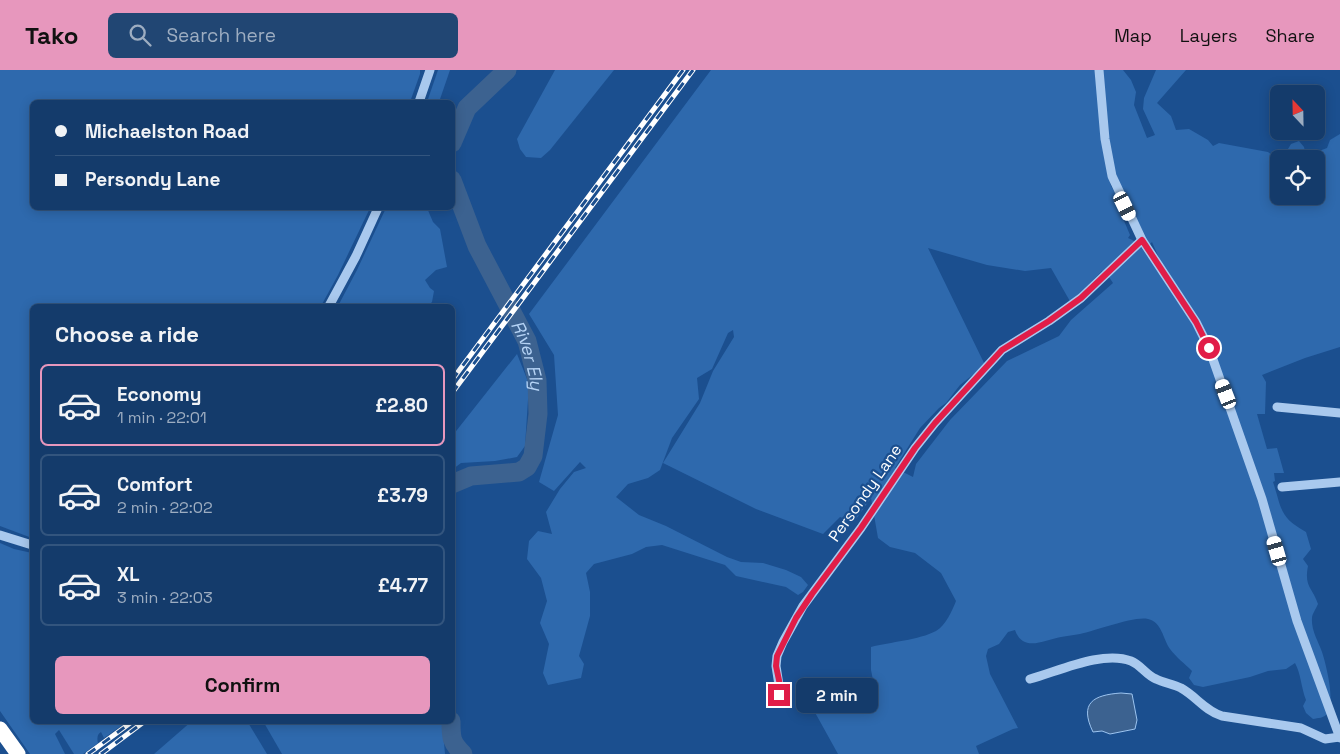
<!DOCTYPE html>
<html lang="en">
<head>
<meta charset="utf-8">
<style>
  :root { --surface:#143b6b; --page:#214673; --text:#f1f3f6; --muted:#9dadc1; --line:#33557e; --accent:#e797bd }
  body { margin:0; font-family:"Space Grotesk",sans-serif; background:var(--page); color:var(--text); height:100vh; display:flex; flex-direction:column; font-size:19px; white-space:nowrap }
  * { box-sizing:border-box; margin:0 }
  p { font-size:16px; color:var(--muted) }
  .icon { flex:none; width:28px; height:28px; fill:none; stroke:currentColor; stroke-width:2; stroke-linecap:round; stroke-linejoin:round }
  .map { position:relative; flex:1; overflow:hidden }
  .details { position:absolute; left:30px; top:234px; width:425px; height:420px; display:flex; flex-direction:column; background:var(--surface); border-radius:8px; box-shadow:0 2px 12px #0003,0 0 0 1px var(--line) }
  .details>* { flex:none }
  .banner { position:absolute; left:30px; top:30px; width:425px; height:110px; border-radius:8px; box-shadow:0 2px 12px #0003,0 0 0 1px var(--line); display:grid; align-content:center; height:110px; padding:0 25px; background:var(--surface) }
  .needle { width:32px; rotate:338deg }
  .buttons { position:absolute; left:1270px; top:15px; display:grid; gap:10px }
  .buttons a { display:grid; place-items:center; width:55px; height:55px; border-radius:8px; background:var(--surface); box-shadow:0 2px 12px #0003,0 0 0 1px var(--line); font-size:25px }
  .end { position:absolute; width:22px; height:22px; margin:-11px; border:6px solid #e11d48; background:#fff; box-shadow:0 0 0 2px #fff }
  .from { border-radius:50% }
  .bubble { position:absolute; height:35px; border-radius:8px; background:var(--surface); box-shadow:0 2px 12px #0003,0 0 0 1px var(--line); font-size:16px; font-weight:700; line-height:35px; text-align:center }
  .car { position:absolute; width:15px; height:30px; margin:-15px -8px; border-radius:6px; box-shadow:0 0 4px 1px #0007; background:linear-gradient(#fff 24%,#345 0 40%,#fff 0 76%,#345 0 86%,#fff 0) }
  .banner b { display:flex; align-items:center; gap:18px; height:48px; font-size:19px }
  .banner b+b { border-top:1px solid var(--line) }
  .banner i { width:12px; height:12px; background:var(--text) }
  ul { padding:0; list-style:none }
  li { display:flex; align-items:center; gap:15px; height:82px; margin:0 10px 8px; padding:0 15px; border:2px solid var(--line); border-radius:8px }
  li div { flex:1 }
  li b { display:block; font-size:19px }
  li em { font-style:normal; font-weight:700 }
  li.on { border-color:var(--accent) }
  li>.icon { width:45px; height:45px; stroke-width:1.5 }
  h2 { padding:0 25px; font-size:22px; line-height:60px }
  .cta { display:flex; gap:10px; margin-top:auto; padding:10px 25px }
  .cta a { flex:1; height:58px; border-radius:8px; background:var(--accent); color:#111; font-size:20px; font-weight:700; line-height:58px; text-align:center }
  header { display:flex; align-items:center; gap:30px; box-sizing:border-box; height:70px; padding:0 25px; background:var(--accent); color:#111 }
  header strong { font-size:24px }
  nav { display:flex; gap:28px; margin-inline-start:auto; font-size:18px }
  .search { width:350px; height:45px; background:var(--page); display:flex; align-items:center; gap:12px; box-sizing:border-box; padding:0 18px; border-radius:8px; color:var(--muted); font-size:19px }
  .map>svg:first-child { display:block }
  .green { fill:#2e69ad; fill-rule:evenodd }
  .water { fill:#3c6290; stroke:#9cc4f0 }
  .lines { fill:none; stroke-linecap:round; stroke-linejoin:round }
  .river { stroke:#3c6290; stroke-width:19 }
  .minor { stroke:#a9c9ee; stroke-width:9 }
  .highway { stroke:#fff; stroke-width:15 }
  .rail-casing { stroke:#fff; stroke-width:5 }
  .rail { stroke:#1b4f8f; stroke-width:3; stroke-dasharray:9; stroke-linecap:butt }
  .route { stroke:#e11d48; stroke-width:6 }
  .labels { text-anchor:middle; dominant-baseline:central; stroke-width:4.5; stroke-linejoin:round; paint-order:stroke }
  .street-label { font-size:16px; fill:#fff; stroke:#1b4f8f }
  .water-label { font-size:18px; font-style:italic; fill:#b5d3f5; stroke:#1b4f8f }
</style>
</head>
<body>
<header>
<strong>Tako</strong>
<div class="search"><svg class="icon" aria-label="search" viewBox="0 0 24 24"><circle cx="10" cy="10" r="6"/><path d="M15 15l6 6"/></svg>Search here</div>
<nav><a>Map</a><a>Layers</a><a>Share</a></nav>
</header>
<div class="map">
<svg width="1340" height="684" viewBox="0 0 1340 684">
  <rect width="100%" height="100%" fill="#1b4f8f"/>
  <g class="green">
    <path d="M0 0H420V4L410 32H32V138H370L338 205 321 236H32V468L0 456Z"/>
    <path d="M438 0H450L439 32H427Z"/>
    <path d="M555 0H614L550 80 541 88 526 87 520 79 517 69Z"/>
    <path d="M711 0H1123L1131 10 1136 22 1134 35 1147 68 1155 65 1143 39 1144 28 1156 0H1186L1157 33 1171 46 1176 60 1189 59 1208 70 1213 76 1219 73 1268 82 1274 87V92L1279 91V126H1316V89H1282L1291 74 1299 71 1304 77 1306 86 1327 78 1330 70 1340 64V277L1305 288 1262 305 1266 312 1265 344H1257L1267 379 1277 378 1284 403H1274L1275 411 1273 412C1282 439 1279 447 1306 462L1311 479 1303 489 1308 496C1304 517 1312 517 1318 534 1316 539 1312 544 1312 548 1311 560 1318 571 1322 582 1326 594 1336 633 1327 644 1324 648 1318 648 1313 649L1306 643 1303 636 1306 630C1301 617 1301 604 1295 593L1286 599 1268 601 1250 607 1203 617 1194 615 1189 608 1192 601C1185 594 1176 587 1170 579 1163 569 1162 552 1148 549 1133 546 1096 561 1080 564 1074 565 1067 566 1061 567 1044 570 1023 583 1015 560L1008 562 999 574 988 579 986 586 990 604 1018 658 1013 659 976 676 979 684H838L802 619 858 609 874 615 871 600V577C890 572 919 570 936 561 946 555 952 541 956 531L941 503 915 483 890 477 878 468 871 428 854 452 840 447 823 464 756 439 663 393 700 333 713 301 734 267 733 260 728 263 712 299 697 308 699 329 672 368 660 400 648 408 628 414 616 427 639 445 666 456 727 487 741 492 763 493 786 500 801 507 808 515 803 522 798 525 786 517 736 506 725 495 662 475 646 477 632 484 594 494 586 503 590 522V546L579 586 584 594 581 608 548 615 543 603 549 574 540 553 547 531 541 508 527 489 529 471 538 461 552 464 546 442 560 419 574 402 586 398 580 392 554 421 539 412 558 345 554 285 529 244ZM1108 101 1117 114 1146 172 1150 174 1152 172 1159 188 1154 194C1145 185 1141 173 1128 168L1130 165 1122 146 1124 144 1123 137 1111 116ZM928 178 987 195 1025 201 1051 198 1071 233 1102 201 1109 207 1113 213 1071 250 1059 266 1007 291 950 350 916 394 913 407 895 398 920 358 939 338 946 333 960 315 985 295Z"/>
    <path d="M386 138H427L433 152 440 159 447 197 436 200 425 210 430 218 434 221 432 232 428 236H338L357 200Z"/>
    <path d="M517 284 529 314 525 376 517 387 495 391 461 393 453 399V365Z"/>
    <path d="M0 473 14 479 32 483V651H128L104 668 101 662C97 664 97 669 98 673L83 684H74L59 660 55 664 65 684H30L0 641Z"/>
    <path d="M192 651H247L267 684H154Z"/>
    <path d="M263 651H442L445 684H282Z"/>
  </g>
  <path class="water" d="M1121 623 1132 624 1137 650 1135 659 1110 664 1102 661 1093 662C1079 633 1093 625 1121 623Z"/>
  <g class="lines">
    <g class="river">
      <path d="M452 73 467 38 507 0"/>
      <path id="s1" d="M452 110 477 176 527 271 537 310 538 344 533 386 527 397 519 402 471 406 452 414"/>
      <path d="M451 651C451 668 451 672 463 684"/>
    </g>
    <g class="minor">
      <path d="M1099 0 1105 69 1112 106 1142 170 1196 252 1209 278 1262 429 1297 551 1340 668"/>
      <path d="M419 32 430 0"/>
      <path d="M329 236 356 186 378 138"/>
      <path d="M1277 337 1340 343"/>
      <path d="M1282 417 1340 412"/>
      <path d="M0 465 32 475"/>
      <path d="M1030 609C1059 601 1103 580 1131 591 1141 595 1146 605 1156 609 1164 613 1173 614 1181 618 1197 627 1204 640 1222 646L1301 658 1325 669 1340 667"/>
      <path d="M779 625V615L776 596 777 586 783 572 803 536 861 458 915 378 935 353 1002 280 1049 251 1081 228 1142 170"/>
    </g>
    <path class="highway" d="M0 659 18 684"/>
    <g class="rail-casing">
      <g id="rail">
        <path d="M452 310 683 0"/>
        <path d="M452 323 693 0"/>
        <path d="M88 684 133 651"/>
        <path d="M101 684 145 651"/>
      </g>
    </g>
    <use href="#rail" class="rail"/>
  </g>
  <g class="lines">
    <path class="route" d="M779 625 780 615 776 596 777 586 796 548 812 524 861 458 915 378 935 353 1002 280 1049 251 1081 228 1142 170 1196 252 1209 278"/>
  </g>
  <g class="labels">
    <g class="street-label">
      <text transform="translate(865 423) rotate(-55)">Persondy Lane</text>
    </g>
    <g class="water-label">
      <text stroke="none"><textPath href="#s1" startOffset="192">River Ely</textPath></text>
    </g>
  </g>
</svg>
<div class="buttons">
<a><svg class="needle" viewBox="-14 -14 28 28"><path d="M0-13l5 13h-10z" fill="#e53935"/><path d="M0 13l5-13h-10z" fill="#9dadc1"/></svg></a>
<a><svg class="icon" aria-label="locate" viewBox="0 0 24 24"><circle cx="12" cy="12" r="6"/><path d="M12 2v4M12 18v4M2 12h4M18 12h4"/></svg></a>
</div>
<i class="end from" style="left:1209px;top:278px"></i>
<i class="end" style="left:779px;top:625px"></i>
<div class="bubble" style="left:796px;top:608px;width:82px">2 min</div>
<i class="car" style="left:1125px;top:136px;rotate:154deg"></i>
<i class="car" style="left:1226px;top:324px;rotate:339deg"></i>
<i class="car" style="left:1277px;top:481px;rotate:344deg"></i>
<div class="banner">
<b><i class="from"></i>Michaelston Road</b>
<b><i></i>Persondy Lane</b>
</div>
<section class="details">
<h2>Choose a ride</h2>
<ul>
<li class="on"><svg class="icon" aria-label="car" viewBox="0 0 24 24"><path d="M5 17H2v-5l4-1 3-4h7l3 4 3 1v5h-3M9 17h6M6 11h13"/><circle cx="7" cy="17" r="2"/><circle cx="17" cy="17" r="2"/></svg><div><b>Economy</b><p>1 min · 22:01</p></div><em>£2.80</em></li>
<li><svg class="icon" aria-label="car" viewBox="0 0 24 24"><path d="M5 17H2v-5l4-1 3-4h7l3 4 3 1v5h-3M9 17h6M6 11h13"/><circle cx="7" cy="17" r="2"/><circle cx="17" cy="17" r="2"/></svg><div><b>Comfort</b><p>2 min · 22:02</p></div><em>£3.79</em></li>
<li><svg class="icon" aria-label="car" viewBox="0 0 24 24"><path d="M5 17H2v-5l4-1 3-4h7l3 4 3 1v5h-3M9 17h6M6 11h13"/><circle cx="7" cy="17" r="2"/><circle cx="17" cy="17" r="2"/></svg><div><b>XL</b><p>3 min · 22:03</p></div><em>£4.77</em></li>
</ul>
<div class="cta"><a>Confirm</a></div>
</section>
</div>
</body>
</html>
